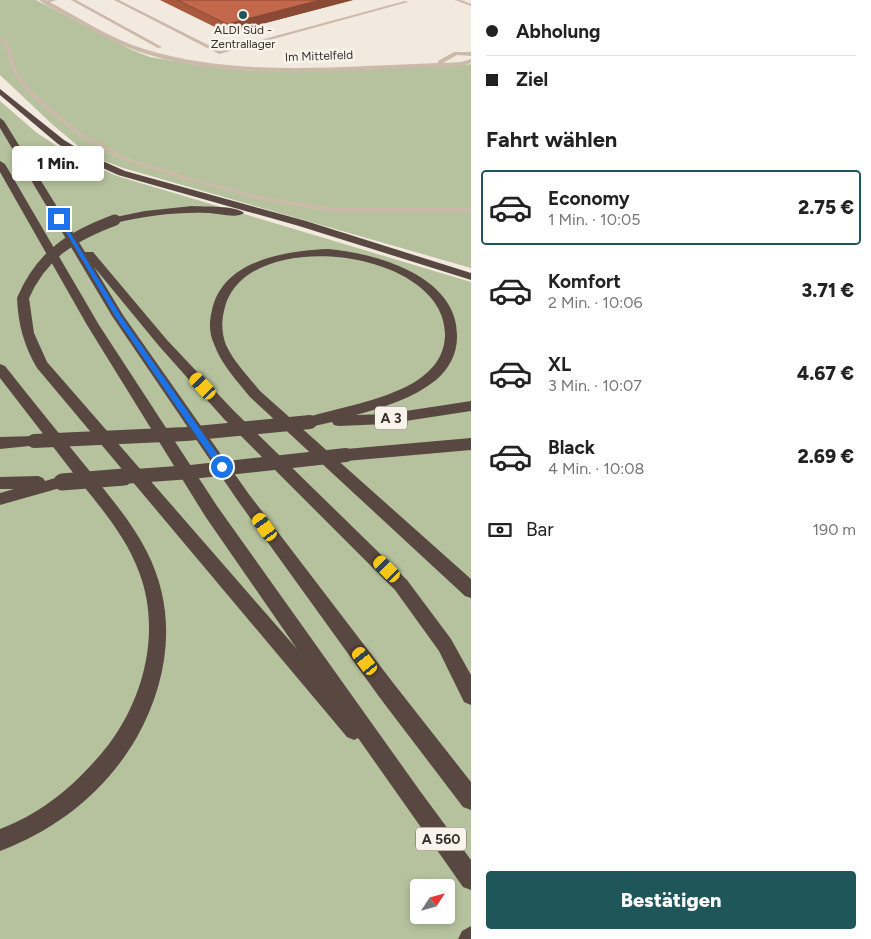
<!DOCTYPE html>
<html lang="de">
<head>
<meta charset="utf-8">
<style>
  :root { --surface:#fff; --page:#f6f6f6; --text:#222; --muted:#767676; --line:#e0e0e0; --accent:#1f5659 }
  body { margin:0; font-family:Figtree,sans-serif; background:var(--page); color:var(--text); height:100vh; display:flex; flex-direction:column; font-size:19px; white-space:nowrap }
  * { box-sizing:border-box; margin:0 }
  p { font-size:16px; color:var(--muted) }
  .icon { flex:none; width:28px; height:28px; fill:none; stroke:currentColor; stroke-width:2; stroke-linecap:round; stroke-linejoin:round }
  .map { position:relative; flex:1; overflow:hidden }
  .side { display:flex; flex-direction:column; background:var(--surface); width:400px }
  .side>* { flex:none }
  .hud { display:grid; align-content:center; height:110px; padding:0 15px; background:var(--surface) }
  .needle { width:32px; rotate:54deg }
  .controls { position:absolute; left:410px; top:879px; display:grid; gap:10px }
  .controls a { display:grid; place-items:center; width:45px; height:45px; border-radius:5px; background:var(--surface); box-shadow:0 2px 8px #0003; font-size:25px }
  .end { position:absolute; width:22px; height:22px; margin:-11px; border:6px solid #1a73e8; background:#fff; box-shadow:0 0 0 2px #fff }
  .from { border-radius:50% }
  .bubble { position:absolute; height:35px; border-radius:5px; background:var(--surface); box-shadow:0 2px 8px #0003; font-size:16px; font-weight:800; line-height:35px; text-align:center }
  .car { position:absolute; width:15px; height:30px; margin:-15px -8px; border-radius:6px; box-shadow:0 0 4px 1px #0007; background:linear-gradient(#f5c518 24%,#345 0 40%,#f5c518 0 76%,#345 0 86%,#f5c518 0) }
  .hud b { display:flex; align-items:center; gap:18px; height:48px; font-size:19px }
  .hud b+b { border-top:1px solid var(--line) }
  .hud i { width:12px; height:12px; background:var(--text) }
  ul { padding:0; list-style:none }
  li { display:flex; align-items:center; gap:15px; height:75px; margin:0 10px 8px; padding:0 5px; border:2px solid transparent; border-radius:5px }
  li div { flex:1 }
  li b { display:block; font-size:19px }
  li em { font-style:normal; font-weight:800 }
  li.selected { border-color:var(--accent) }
  li>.icon { width:45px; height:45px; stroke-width:1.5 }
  h2 { padding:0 15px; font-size:22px; line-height:60px }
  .pay { display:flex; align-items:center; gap:12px; height:55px; padding:0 15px; font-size:19px }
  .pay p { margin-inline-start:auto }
  .button { display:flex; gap:10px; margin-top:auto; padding:10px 15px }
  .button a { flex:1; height:58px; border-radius:5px; background:var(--accent); color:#fff; font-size:20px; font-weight:800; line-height:58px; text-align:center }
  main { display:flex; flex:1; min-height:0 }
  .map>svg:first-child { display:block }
  .green { fill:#b6c29e; fill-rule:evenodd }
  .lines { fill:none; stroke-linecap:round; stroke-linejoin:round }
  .lane { fill:#cbb9aa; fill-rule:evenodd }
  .street { fill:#cbb9aa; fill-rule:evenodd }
  .highway { fill:#594841; fill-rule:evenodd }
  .highway-bridge-far2 { stroke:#594841; stroke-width:11 }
  .highway-bridge-far1 { stroke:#594841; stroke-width:14 }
  .highway-bridge { stroke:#594841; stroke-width:17 }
  .wall { fill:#a95940 }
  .shaded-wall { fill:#894934 }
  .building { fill:#c4684b; stroke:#894934 }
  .route { fill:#1a73e8 }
  .poi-dot { fill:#1f5659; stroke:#faf3eb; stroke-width:2 }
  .labels { text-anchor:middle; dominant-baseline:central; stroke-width:5; stroke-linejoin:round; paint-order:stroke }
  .far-poi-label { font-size:12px; fill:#382e2a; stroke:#faf3eb }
  .far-street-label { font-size:12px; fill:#382e2a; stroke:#faf3eb }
  .shield { fill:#faf3eb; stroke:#726964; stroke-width:1 }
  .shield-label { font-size:14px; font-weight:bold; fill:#382e2a }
</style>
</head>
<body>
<main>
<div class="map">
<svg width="471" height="939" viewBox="0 0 471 939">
  <rect width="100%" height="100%" fill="#f2e9df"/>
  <g class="green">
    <path d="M0 0H36L132 50 150 57 185 63 251 71 457 66 471 64V268L123 168 89 155 53 125 0 75Z"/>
    <path d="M0 101 37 133 74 157 117 176 471 282V939H0ZM419 888H446V915H419Z"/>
  </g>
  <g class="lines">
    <g class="lane">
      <path d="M49 0H57L46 3 44 2Z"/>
      <path d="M71 0H76L162 47 158 48Z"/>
      <path d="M114 0H119L220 51 405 1 408 2 219 54Z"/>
      <path d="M455 0H461L471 4V6Z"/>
      <path d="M0 39 8 42 17 72 31 90 55 112 83 134 125 157 194 179 264 197 332 208H471V212H332L262 200 190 181 121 159 79 136 51 114 27 92 13 72 4 43 0 42Z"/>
    </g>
    <path class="street" d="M39 0H46C78 17 109 38 144 49 238 78 341 66 438 63V61L454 52H471V56L457 55 443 63 461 62 471 59V63L461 66C362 69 231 84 137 51 115 43 95 32 76 21 64 14 50 8 39 0Z"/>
    <g class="highway">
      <path d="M0 89 64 140 87 154 125 171 306 221 471 273V280L299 226 118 175 81 158 58 144 0 95Z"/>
      <path d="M0 118 4 121 85 252H93L167 340 234 411 407 580 451 639 471 675V705L464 702 439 651 395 590 224 419 159 346 94 267 123 315 248 493 394 684 471 782V810L463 807 380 698 238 501 112 316 0 128Z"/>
      <path d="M0 161 5 164 99 325 217 506 420 791 471 860V890L463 887 358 738 354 740 347 737 37 368C24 346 18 324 17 298L23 294 29 298 34 333 47 362 297 649 205 516 87 325 0 172Z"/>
      <path d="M192 206C204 207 235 205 244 213 237 219 217 213 207 213 176 212 145 216 115 223L110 220 111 218 145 211Z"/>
      <path d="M328 249C375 253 459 276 457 337 457 354 449 369 436 380 414 398 384 407 356 415L386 414 471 401V411L386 424 339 426 334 425 332 422 310 427 305 426 303 422 305 418C341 407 379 402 413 383 431 372 444 358 445 336 448 248 241 223 224 311 221 323 222 334 226 345 234 362 248 376 260 391L471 579V598L465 596 250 397C237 381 221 364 214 344 209 333 209 322 212 310 223 260 285 251 328 249Z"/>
      <path d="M0 364 5 366C32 400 60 435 88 469 109 496 132 522 147 552 178 613 169 679 137 737 106 791 58 829 0 851V829C45 812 80 781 109 744 145 696 161 629 139 572 127 539 103 510 81 483 54 448 27 413 0 378Z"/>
      <path d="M34 436 39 437 41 441 39 445 0 449V437Z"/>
      <path d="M471 438V450L346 461 341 459 339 455 341 451 346 449Z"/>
      <path d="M38 476 43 478 45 481 62 476 67 478 70 482 67 486 0 505V493L14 489H0V477Z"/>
      <path d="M471 926V939H458L462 931Z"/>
    </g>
    <path class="highway-bridge-far2" d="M23 298C42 254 72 236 115 220"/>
    <g class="highway-bridge-far1">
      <path d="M34 441 186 434 310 422"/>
      <path d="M108 478 191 472 346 455"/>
    </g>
    <path class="highway-bridge" d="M62 482 124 477"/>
  </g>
  <path class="wall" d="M160 0H353L227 33Z"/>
  <path class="shaded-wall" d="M320 0H353L227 33V24Z"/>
  <path class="building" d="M177 0H320L227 24Z"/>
  <path class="route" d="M57 217 62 219 121 316 225 465V469H219L115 316Z"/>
  <circle class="poi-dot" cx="243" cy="15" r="5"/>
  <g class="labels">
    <g class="far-poi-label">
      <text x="243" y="30">ALDI Süd -<tspan x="243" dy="14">Zentrallager</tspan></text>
    </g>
    <g class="far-street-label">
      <text transform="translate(319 56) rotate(-2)">Im Mittelfeld</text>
    </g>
    <g class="shield">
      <rect x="375" y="406.5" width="32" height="23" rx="4"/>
      <rect x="416" y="827.5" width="50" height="23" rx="4"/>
    </g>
    <g class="shield-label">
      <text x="391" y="418">A 3</text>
      <text x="441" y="839">A 560</text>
    </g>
  </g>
</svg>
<div class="controls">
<a><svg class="needle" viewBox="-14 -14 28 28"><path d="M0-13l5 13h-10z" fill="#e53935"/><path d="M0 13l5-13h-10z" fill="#767676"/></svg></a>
</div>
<i class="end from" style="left:222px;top:467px"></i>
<i class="end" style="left:59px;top:219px"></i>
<div class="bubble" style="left:12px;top:146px;width:92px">1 Min.</div>
<i class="car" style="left:203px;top:386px;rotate:317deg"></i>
<i class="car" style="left:265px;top:527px;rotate:324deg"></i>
<i class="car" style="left:387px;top:569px;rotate:315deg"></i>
<i class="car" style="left:365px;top:661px;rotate:323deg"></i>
</div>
<section class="side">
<div class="hud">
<b><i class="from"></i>Abholung</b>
<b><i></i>Ziel</b>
</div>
<h2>Fahrt wählen</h2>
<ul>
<li class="selected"><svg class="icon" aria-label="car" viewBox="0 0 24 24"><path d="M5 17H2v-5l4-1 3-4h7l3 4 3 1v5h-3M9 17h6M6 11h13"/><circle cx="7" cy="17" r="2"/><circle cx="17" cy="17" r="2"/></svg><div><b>Economy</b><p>1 Min. · 10:05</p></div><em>2.75 €</em></li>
<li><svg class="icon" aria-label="car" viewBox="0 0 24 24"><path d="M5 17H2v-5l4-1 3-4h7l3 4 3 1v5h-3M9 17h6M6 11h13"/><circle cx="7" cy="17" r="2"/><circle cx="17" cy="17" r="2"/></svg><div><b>Komfort</b><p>2 Min. · 10:06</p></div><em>3.71 €</em></li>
<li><svg class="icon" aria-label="car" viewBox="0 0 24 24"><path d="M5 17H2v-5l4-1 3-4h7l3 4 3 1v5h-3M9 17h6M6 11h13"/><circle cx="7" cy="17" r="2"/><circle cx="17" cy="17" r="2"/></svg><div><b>XL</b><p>3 Min. · 10:07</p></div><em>4.67 €</em></li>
<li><svg class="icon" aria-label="car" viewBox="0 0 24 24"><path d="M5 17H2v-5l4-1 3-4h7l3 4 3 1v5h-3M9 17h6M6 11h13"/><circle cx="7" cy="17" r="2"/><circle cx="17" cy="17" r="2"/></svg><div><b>Black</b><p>4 Min. · 10:08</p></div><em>2.69 €</em></li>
</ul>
<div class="pay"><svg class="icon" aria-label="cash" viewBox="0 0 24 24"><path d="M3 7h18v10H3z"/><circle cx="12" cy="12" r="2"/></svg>Bar<p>190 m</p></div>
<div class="button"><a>Bestätigen</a></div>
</section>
</main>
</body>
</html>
